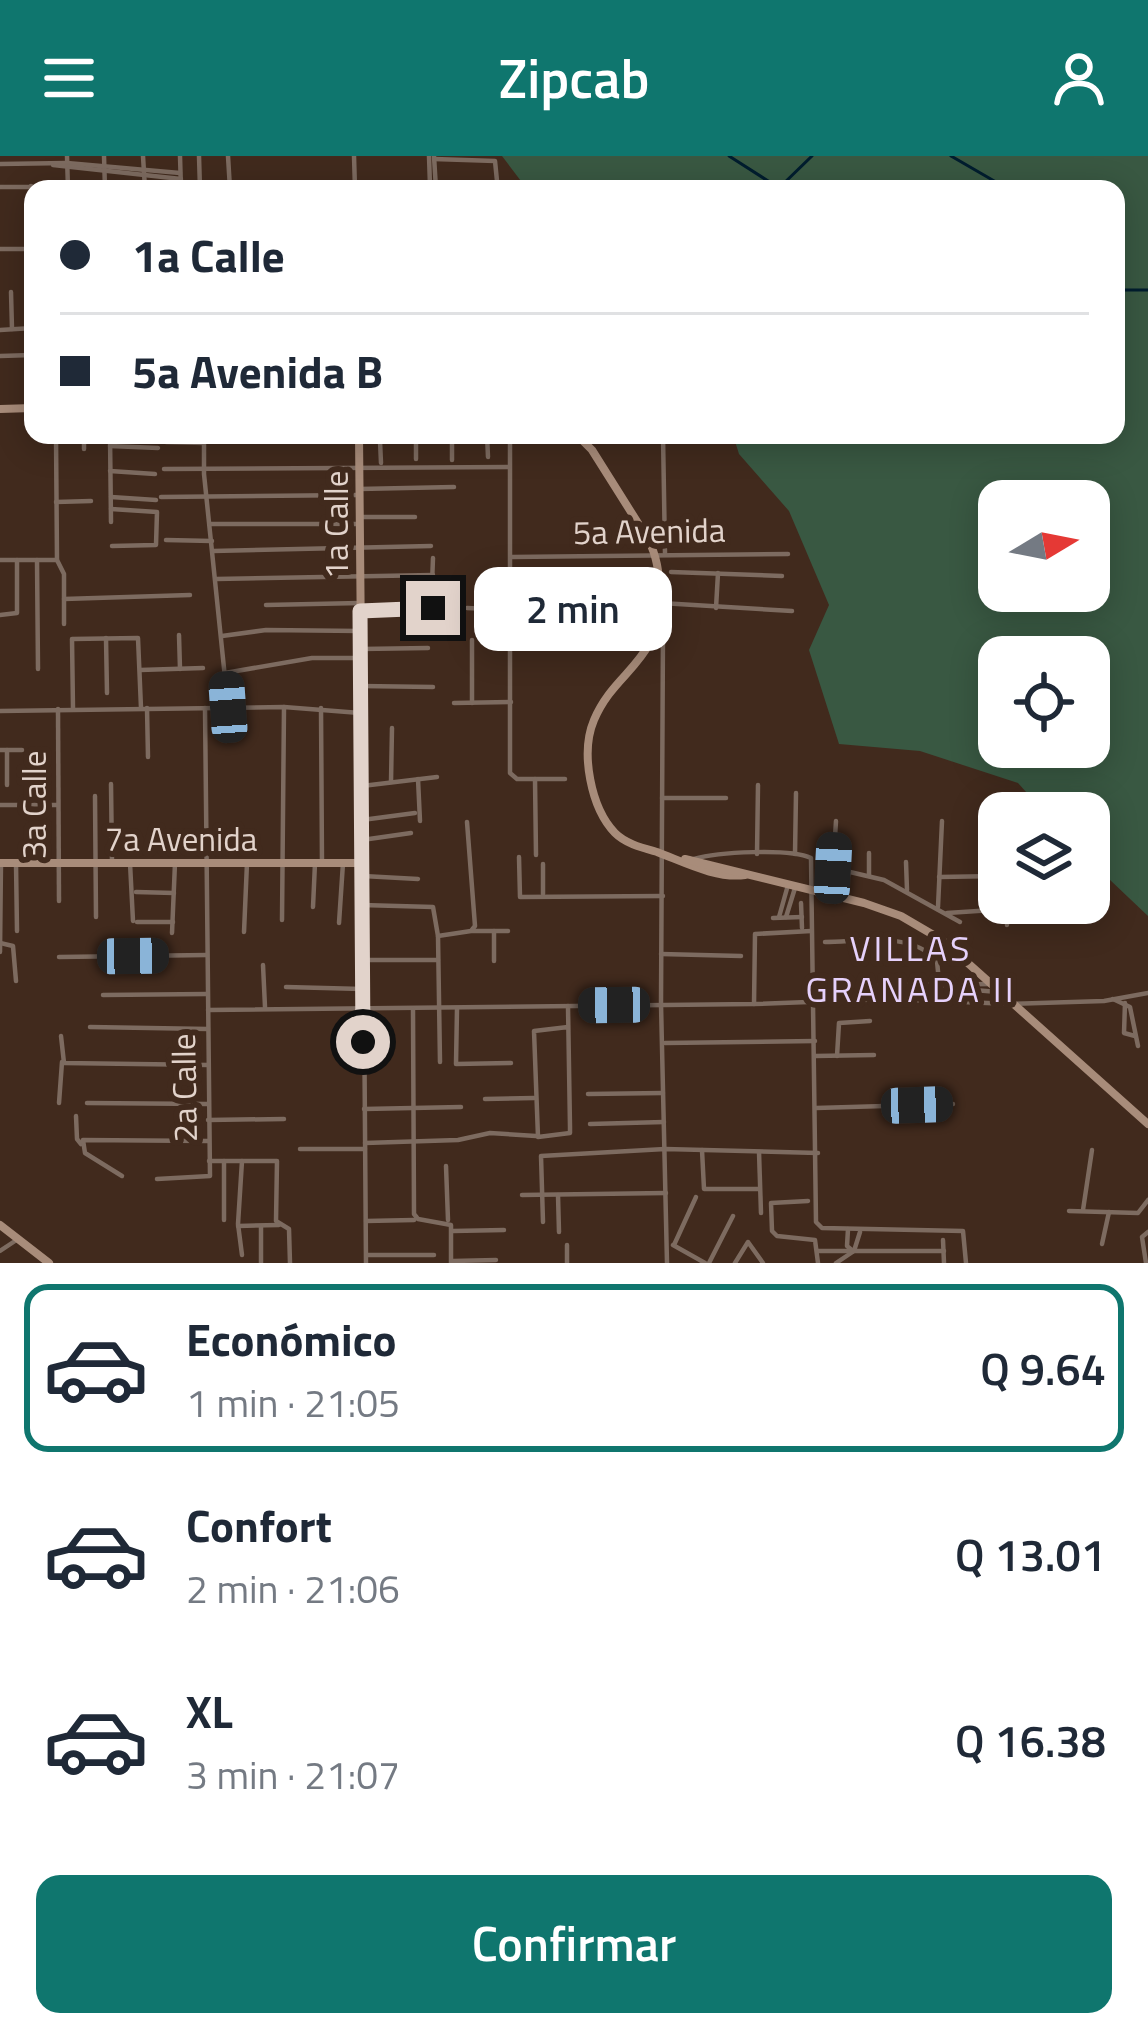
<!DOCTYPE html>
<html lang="es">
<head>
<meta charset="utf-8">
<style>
  :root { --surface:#fff; --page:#f6f6f7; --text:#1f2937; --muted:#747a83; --line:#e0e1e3; --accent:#0f766e }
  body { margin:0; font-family:"Titillium Web",sans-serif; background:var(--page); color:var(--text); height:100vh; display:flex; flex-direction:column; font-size:45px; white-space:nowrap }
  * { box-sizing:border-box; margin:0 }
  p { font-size:39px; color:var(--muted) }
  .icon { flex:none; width:66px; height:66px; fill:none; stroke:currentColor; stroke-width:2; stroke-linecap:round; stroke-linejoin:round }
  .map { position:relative; height:1107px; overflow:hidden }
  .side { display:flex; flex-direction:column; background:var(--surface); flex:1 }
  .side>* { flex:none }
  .banner { position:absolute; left:24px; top:24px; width:1101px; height:264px; border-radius:24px; box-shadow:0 6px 30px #0003; display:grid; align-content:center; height:264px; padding:0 36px; background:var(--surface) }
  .needle { width:78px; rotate:80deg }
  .fabs { position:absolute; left:978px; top:324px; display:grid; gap:24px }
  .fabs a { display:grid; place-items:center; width:132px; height:132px; border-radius:24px; background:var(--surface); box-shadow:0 6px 30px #0003; font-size:60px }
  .end { position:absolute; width:54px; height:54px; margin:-27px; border:15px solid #e2d3cb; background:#111; box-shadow:0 0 0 6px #111 }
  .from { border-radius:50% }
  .bubble { position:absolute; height:84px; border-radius:24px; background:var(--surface); box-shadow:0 6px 30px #0003; font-size:39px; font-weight:600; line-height:84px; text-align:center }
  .car { position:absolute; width:36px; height:72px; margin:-36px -18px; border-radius:15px; box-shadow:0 0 9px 3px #0007; background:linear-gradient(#222 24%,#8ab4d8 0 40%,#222 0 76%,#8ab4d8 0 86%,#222 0) }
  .banner b { display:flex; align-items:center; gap:42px; height:114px; font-size:45px }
  .banner b+b { border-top:3px solid var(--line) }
  .banner i { width:30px; height:30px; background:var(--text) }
  ul { padding:21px 0 0; list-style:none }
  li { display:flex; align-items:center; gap:36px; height:168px; margin:0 24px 18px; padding:0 12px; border:6px solid transparent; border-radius:24px }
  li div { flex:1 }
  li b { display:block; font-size:45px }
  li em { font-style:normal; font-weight:600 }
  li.active { border-color:var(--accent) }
  li>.icon { width:108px; height:108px; stroke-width:1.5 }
  .action { display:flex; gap:24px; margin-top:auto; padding:24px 36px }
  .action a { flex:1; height:138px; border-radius:24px; background:var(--accent); color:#fff; font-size:48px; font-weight:600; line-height:138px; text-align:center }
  header { display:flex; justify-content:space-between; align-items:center; height:156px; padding:0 36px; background:var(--accent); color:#fff; font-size:54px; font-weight:600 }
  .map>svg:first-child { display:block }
  .green { fill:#395842; fill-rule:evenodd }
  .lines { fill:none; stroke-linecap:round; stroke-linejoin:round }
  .stream { stroke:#001d2e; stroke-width:3 }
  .street { stroke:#7d6b60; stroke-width:4.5 }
  .secondary { stroke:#a88c7a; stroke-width:8 }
  .route { stroke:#e2d3cb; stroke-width:15 }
  .labels { text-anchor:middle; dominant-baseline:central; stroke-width:12; stroke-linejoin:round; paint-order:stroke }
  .street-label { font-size:33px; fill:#e2d3cb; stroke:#412a1d }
  .neighbourhood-label { font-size:36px; letter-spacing:3px; fill:#e6d1fb; stroke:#412a1d }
</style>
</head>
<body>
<header><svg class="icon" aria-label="menu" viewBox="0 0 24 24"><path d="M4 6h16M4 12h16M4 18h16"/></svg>Zipcab<svg class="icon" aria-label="person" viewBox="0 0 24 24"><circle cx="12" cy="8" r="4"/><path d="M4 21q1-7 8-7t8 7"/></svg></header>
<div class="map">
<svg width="1148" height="1107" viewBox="0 0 1148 1107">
  <rect width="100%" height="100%" fill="#412a1d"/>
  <path class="green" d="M502 0H1148V760L1089 704V657H1045L1018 627 920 595 839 588 809 494 829 449 789 355 739 298 733 279H1116V33H527ZM1089 345V435H999V345ZM999 501H1089V591H999Z"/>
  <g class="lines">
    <g class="stream">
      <path d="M729 0 779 32 812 0"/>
      <path d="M951 0 1008 33"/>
      <path d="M1116 134H1148"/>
    </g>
    <g class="street">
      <path d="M67 0 68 33"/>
      <path d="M104 0 105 33"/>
      <path d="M143 0 145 33"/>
      <path d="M180 0 181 33"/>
      <path d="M199 0 200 33"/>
      <path d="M228 0 230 33"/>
      <path d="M354 0 355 33"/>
      <path d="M429 0 430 30"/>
      <path d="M434 0 436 33"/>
      <path d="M434 3 495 5 497 25 508 33"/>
      <path d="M0 8 67 7 180 17"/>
      <path d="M53 9 181 23"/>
      <path d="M31 30 32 93"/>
      <path d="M0 31H38"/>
      <path d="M377 33 430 30"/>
      <path d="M0 93H30"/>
      <path d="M11 136 12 173"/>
      <path d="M0 174 33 172"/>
      <path d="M0 200 33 199"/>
      <path d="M56 279 57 404 64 418V468"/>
      <path d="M110 279 111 366"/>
      <path d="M204 279V318L228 551"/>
      <path d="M321 279 326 281"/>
      <path d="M416 279V303"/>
      <path d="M452 279V304"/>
      <path d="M487 279 488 301"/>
      <path d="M510 279V617L517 623H565"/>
      <path d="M663 279 665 397"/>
      <path d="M361 285 488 283"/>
      <path d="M380 285 381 307"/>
      <path d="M166 286 204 287"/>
      <path d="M110 290 158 292"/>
      <path d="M84 293V279"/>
      <path d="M164 313 509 311"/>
      <path d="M110 315 155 318"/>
      <path d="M359 333 454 331"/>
      <path d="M111 341 156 344"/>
      <path d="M161 341 359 339"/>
      <path d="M56 346 91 345"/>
      <path d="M111 353 157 356 156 389 112 390"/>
      <path d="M361 361H415"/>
      <path d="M211 368H359"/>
      <path d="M166 384 212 385"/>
      <path d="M213 395 431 390"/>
      <path d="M512 401 788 398"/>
      <path d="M0 404H57"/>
      <path d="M37 404 38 513"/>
      <path d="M671 416 782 420"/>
      <path d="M216 423 433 419"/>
      <path d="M64 443 190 439"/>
      <path d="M661 447 792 455"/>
      <path d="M266 449 360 447"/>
      <path d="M467 452 510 454"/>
      <path d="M716 452 718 417"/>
      <path d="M408 454V472"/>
      <path d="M360 455 431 454 433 402"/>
      <path d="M0 459 17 457V404"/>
      <path d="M659 465 663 475 661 848 667 1107"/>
      <path d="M179 479 180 513"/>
      <path d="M222 480 266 474 360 475"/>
      <path d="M106 482 107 537"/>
      <path d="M361 493 428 492"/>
      <path d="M140 514 203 512"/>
      <path d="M225 517 312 502H361"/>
      <path d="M361 530 433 531"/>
      <path d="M454 547 511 546"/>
      <path d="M472 547V484"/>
      <path d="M147 552 148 601"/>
      <path d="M321 552 322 707"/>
      <path d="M58 553 59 745"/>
      <path d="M73 553 72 483 138 482 141 552"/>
      <path d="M0 555 284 551 360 557"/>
      <path d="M0 594H22"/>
      <path d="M7 594V629"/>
      <path d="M418 623 420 665"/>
      <path d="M535 623 536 699"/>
      <path d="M391 626 392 572"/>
      <path d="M111 628 112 706"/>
      <path d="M362 630 437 621"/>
      <path d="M95 640 96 761"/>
      <path d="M662 642H726"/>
      <path d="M0 649H57"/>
      <path d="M362 664 415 657"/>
      <path d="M836 665 833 712 884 724 960 766"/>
      <path d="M362 684 411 677"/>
      <path d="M869 697V720"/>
      <path d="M757 698 758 629"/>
      <path d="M795 698 796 637"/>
      <path d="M519 701 520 741 663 740"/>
      <path d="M694 703C717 696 790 692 811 702L816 1066 822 1072 963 1075 966 1107"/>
      <path d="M906 706 907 734"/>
      <path d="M16 707 17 775"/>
      <path d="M130 707 133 765"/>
      <path d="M363 707 366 1107"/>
      <path d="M543 708V738"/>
      <path d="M363 720 418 723"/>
      <path d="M939 721 999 720"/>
      <path d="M136 736 174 737"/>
      <path d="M844 739 849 715"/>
      <path d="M836 740 842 714"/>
      <path d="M801 747 802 772"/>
      <path d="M362 749 433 751 438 780"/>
      <path d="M313 751 315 707"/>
      <path d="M938 751 942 665"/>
      <path d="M947 757 1008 753"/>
      <path d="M779 761 788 729"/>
      <path d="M786 761 795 732"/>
      <path d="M773 762 802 761"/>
      <path d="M282 764 284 551"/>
      <path d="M137 766H173"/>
      <path d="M339 767 343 707"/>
      <path d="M1007 769 1008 747"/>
      <path d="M472 775H508"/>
      <path d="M244 776 247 707"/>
      <path d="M172 777 175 707"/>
      <path d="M825 786C861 786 912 775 937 805L939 826 945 830"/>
      <path d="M0 787 13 790 16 825"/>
      <path d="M0 796 1 707"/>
      <path d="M661 798 741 800"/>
      <path d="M59 801 207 799"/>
      <path d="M362 804H438"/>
      <path d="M494 805V775"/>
      <path d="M263 809 265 851"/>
      <path d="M828 830 991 828"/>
      <path d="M286 831 362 833"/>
      <path d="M950 832 998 836"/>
      <path d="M103 839 207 838"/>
      <path d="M1113 843 1130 851 1138 890"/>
      <path d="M1125 847 1124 877 1135 880"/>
      <path d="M754 848 755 778 811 775"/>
      <path d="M568 850 570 971V977L538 981 534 875 568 871"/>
      <path d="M457 853 456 908 511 907"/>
      <path d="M208 854 754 848 888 843 1012 848 1104 845 1148 837"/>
      <path d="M413 854 414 1058 418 1063 451 1069V1107"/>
      <path d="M90 871 208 873"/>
      <path d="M61 880 64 907 208 909"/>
      <path d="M665 887 815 885"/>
      <path d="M815 900 874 899"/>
      <path d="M837 900 839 867 870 865"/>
      <path d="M440 906 438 780 471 775 475 770 467 666"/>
      <path d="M588 938 663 937"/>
      <path d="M485 943 534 942"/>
      <path d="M59 947 62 906"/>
      <path d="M87 947 207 948"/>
      <path d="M816 952 953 948"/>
      <path d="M364 953 461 951"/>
      <path d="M76 960 77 983 81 988"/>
      <path d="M208 964 284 963"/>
      <path d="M590 968 664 966"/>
      <path d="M365 987 458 984 490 977 536 980"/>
      <path d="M300 993H365"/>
      <path d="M702 994 704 1033H759"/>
      <path d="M759 996 761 1057"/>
      <path d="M209 1005H277L276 1065 289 1073 290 1107"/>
      <path d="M224 1005V1064"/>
      <path d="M242 1005 238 1068 242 1099"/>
      <path d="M446 1010 448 1064"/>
      <path d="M122 1020 85 997 83 984 208 985"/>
      <path d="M157 1023 210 1020 205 552"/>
      <path d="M522 1039 666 1037"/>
      <path d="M558 1039 559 1076"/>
      <path d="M808 1045 771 1047 772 1075 777 1080 815 1084 818 1107"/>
      <path d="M1083 1054 1092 994"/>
      <path d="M1069 1055 1138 1057 1148 1044"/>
      <path d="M366 1065 414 1064"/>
      <path d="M543 1066 541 1000 665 993 818 997"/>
      <path d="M238 1070 279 1069"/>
      <path d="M261 1071V1107"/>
      <path d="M848 1073 847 1090 853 1095"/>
      <path d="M453 1075 504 1074"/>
      <path d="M943 1084 944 1107"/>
      <path d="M1102 1088 1109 1056"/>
      <path d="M673 1089 705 1107"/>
      <path d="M674 1089 696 1041"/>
      <path d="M0 1095 15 1085"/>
      <path d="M818 1095H944"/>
      <path d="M367 1099H434"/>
      <path d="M453 1105 496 1104"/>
      <path d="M567 1107V1089"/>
      <path d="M709 1107 733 1060"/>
      <path d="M735 1107 748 1086 763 1107"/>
      <path d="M836 1107 854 1095 860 1076"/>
      <path d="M1146 1107 1142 1081 1148 1076"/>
    </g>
    <g class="secondary">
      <path d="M0 253 33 252"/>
      <path d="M577 279 592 294 648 383C657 400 659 417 660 436 661 508 616 512 594 564 580 597 591 652 615 677 626 688 643 692 657 696 684 706 716 723 745 719"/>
      <path d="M685 703 864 747 901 760 942 784 1148 968"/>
      <path d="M0 707H363L359 279"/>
      <path d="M0 1069 49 1107"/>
    </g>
  </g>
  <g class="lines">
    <path class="route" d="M363 886 360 455 433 452"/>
  </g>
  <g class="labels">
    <g class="street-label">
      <text transform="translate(336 369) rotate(-90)">1a Calle</text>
      <text transform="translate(649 375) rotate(-1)">5a Avenida</text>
      <text transform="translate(34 649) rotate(-90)">3a Calle</text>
      <text x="181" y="683">7a Avenida</text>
      <text transform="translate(184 932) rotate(-91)">2a Calle</text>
    </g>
    <g class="neighbourhood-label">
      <text x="911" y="791">VILLAS<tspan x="911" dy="41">GRANADA II</tspan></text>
    </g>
  </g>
</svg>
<div class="fabs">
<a><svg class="needle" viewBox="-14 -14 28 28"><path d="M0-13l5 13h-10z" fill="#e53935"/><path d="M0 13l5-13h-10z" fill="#747a83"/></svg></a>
<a><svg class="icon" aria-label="locate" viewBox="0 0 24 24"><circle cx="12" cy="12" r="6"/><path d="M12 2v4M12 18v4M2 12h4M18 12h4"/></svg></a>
<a><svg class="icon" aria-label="layers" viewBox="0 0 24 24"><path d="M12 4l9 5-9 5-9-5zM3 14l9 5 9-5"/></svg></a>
</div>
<i class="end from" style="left:363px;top:886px"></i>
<i class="end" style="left:433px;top:452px"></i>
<div class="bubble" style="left:474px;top:411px;width:198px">2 min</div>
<i class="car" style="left:228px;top:551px;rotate:356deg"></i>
<i class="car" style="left:833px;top:712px;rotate:3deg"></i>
<i class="car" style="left:133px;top:800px;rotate:89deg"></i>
<i class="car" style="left:614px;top:849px;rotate:269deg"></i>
<i class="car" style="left:917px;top:949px;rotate:88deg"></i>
<div class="banner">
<b><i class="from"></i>1a Calle</b>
<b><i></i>5a Avenida B</b>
</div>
</div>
<section class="side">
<ul>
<li class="active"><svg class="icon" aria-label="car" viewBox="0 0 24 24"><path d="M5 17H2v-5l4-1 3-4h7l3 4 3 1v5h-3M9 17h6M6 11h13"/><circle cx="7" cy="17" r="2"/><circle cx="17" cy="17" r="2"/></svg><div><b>Económico</b><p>1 min · 21:05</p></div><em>Q 9.64</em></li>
<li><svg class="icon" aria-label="car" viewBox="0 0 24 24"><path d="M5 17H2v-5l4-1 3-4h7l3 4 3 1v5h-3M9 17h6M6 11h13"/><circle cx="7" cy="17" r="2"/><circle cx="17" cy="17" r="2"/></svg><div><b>Confort</b><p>2 min · 21:06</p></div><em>Q 13.01</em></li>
<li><svg class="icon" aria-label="car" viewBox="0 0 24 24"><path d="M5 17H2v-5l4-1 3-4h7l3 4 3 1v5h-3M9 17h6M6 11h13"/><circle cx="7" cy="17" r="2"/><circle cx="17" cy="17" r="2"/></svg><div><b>XL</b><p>3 min · 21:07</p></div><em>Q 16.38</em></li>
</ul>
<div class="action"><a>Confirmar</a></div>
</section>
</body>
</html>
